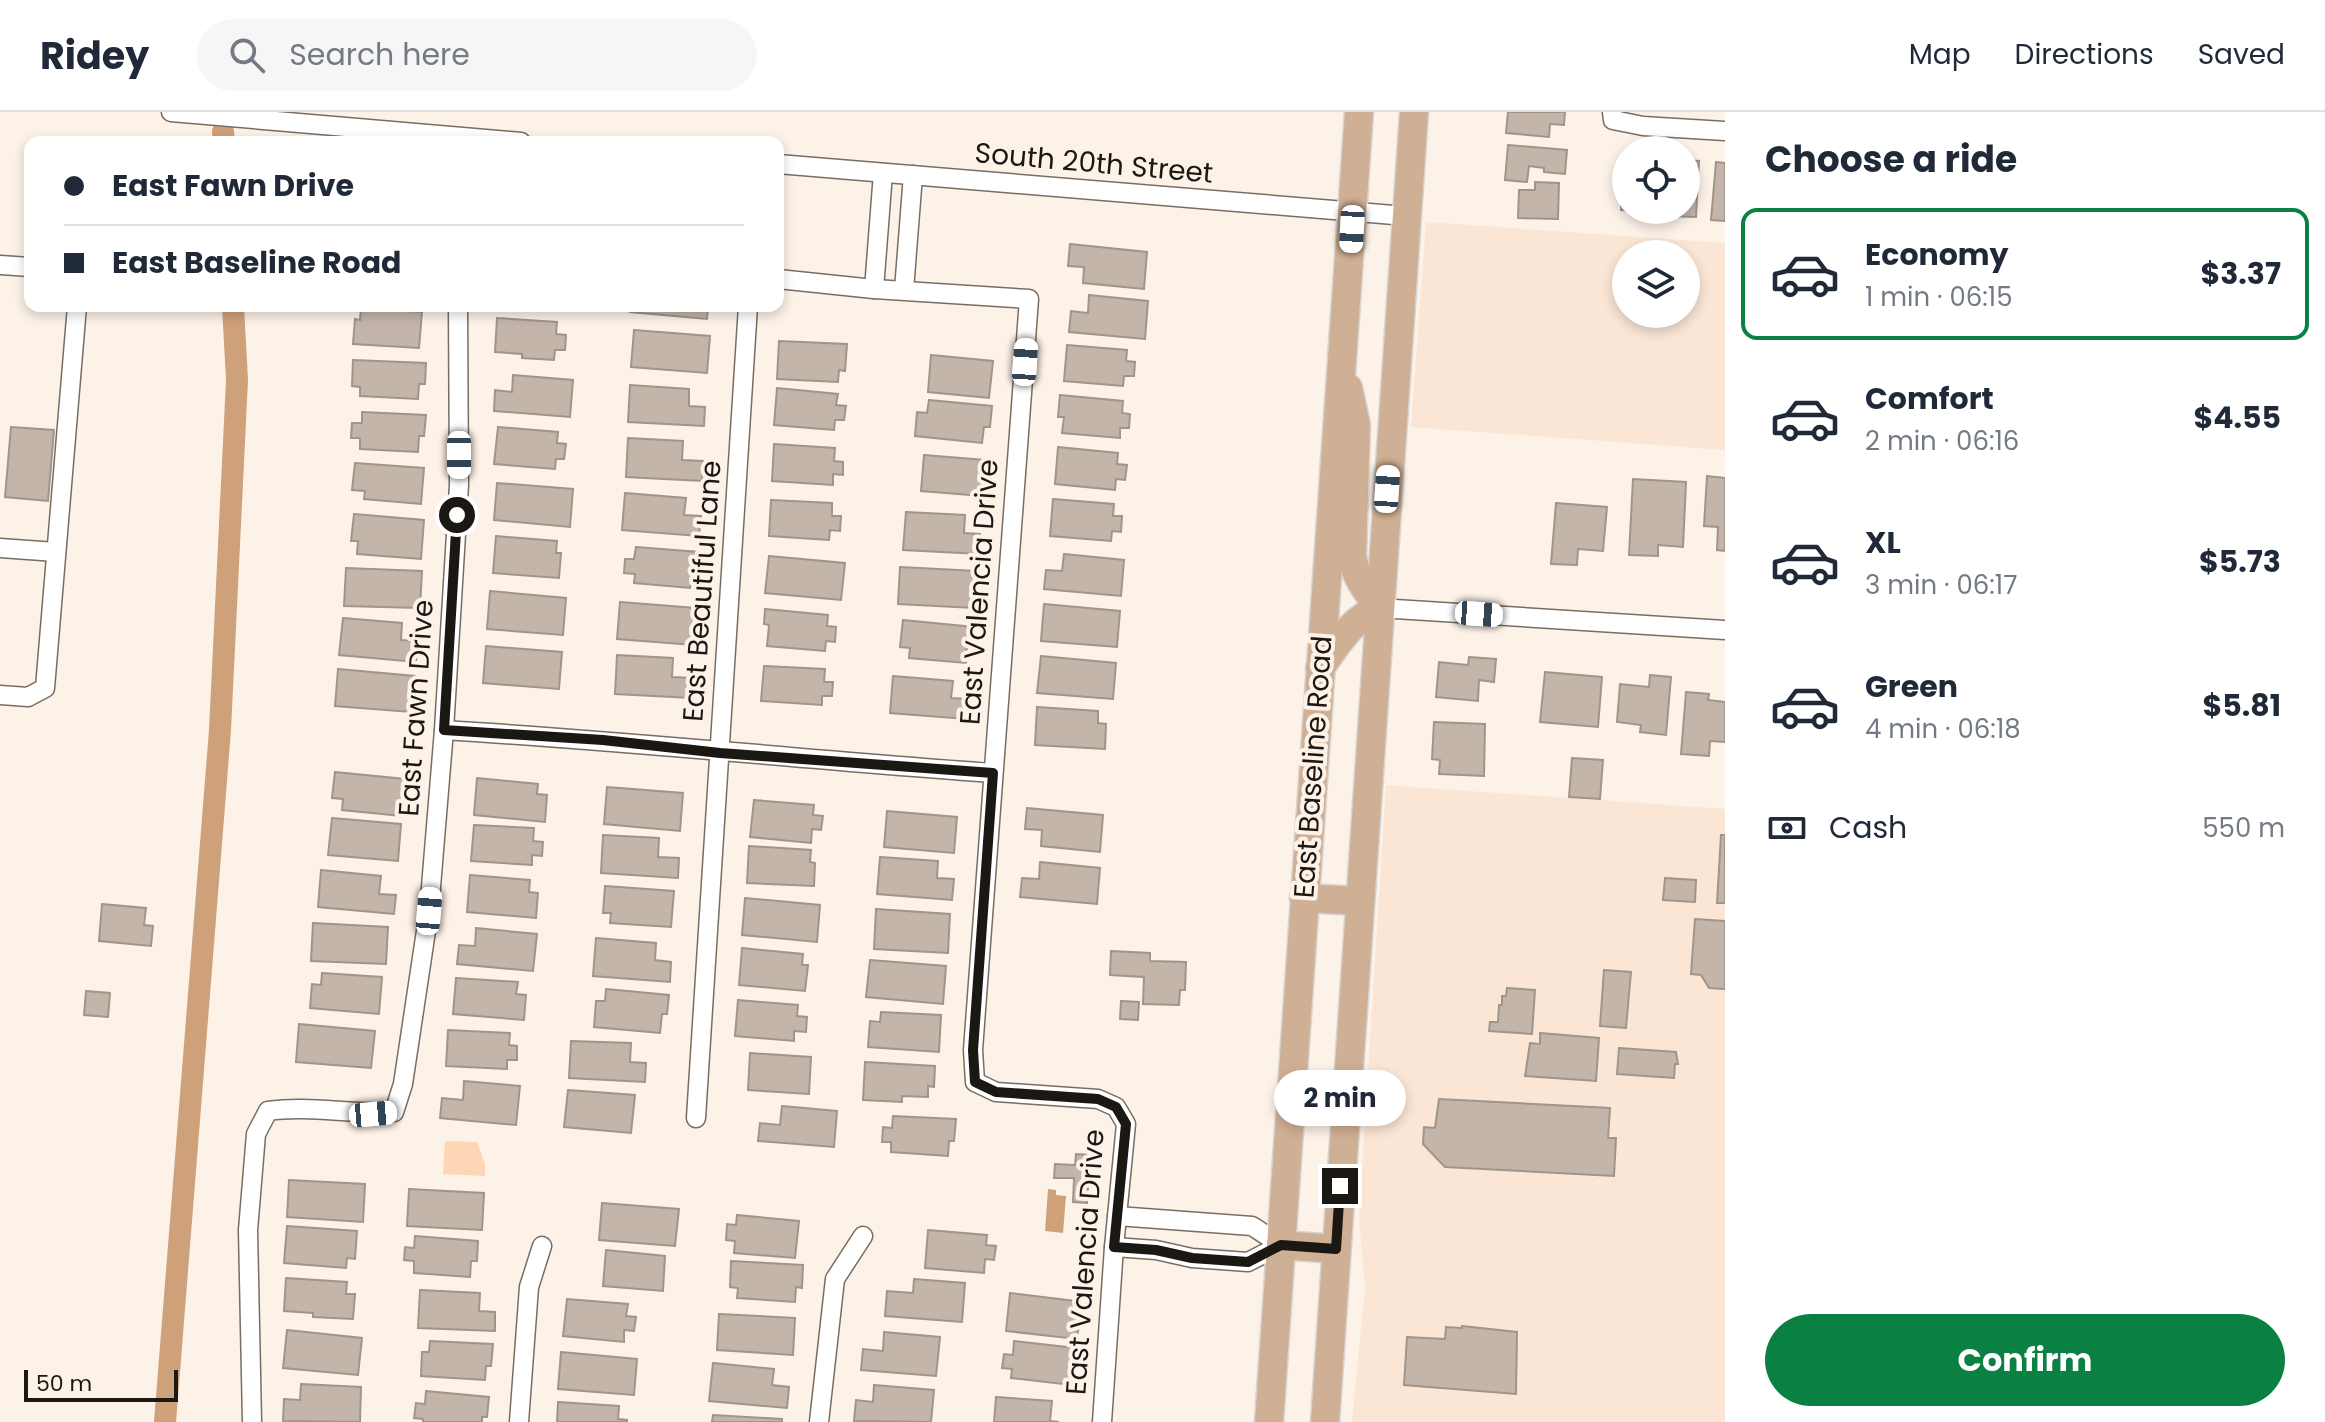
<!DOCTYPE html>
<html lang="en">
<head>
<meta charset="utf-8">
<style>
  :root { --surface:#fff; --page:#f6f6f7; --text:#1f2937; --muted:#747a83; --line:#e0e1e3; --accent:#0b8043 }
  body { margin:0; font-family:Poppins,sans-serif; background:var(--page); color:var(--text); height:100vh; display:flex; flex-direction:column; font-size:30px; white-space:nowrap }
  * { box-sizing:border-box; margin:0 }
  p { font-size:26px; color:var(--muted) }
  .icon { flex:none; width:44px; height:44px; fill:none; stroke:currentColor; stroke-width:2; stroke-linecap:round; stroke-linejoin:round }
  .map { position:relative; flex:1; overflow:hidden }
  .details { display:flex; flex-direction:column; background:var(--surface); width:600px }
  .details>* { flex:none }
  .hud { position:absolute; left:24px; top:24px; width:760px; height:176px; border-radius:16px; box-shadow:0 4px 12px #0003; display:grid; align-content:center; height:176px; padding:0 40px; background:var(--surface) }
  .tools { position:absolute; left:1612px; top:24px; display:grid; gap:16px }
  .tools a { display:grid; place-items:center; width:88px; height:88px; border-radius:50%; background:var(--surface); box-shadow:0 4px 12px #0003; font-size:40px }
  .scale { position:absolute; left:24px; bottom:20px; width:154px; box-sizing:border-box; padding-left:8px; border:4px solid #1b1713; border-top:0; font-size:22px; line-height:28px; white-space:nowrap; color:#1b1713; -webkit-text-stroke:6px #fdf2e8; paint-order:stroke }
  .end { position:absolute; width:36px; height:36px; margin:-18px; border:10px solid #1b1713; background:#fff; box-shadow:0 0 0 4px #fff }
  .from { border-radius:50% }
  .bubble { position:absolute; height:56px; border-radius:28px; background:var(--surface); box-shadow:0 4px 12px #0003; font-size:26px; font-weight:700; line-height:56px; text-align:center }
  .car { position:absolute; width:24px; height:48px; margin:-24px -12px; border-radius:10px; box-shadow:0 0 6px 2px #0007; background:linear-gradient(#fff 24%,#345 0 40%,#fff 0 76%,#345 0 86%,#fff 0) }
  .hud b { display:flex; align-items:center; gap:28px; height:76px; font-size:30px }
  .hud b+b { border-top:2px solid var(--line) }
  .hud i { width:20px; height:20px; background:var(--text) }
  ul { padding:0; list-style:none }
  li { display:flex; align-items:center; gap:24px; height:132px; margin:0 16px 12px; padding:0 24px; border:4px solid transparent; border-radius:16px }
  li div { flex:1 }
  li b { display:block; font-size:30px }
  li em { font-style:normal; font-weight:700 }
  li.current { border-color:var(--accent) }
  li>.icon { width:72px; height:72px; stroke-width:1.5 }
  h2 { padding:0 40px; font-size:36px; line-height:96px }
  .pay { display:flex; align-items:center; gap:20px; height:88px; padding:0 40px; font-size:30px }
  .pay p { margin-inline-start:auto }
  .button { display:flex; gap:16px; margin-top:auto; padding:16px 40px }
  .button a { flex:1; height:92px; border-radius:48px; background:var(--accent); color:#fff; font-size:32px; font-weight:700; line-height:92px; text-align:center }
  header { display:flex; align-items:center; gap:48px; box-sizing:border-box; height:112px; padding:0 40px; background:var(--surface); border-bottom:2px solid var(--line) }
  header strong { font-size:38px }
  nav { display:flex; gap:44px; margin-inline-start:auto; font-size:28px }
  .search { width:560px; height:72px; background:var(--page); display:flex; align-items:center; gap:20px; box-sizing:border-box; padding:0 28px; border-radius:44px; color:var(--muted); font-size:30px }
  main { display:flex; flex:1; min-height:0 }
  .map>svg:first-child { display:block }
  .built { fill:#fbe6d5; fill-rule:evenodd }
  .green { fill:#fed6b5 }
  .water { fill:#cfa17b }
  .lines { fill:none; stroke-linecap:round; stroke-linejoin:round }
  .canal { stroke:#cfa17b; stroke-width:22 }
  .building { fill:#c3b5aa; stroke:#a19489; stroke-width:2 }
  .minor-casing { stroke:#796d63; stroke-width:21 }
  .primary-casing { stroke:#d6d5d5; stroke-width:31 }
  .minor { stroke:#fff; stroke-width:18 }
  .primary { stroke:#d0b094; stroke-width:28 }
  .route { stroke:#1b1713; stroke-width:10 }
  .labels { text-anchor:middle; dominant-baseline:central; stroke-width:8; stroke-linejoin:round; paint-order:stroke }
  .street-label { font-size:28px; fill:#1b1713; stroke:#fdf2e8 }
</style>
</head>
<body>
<header>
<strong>Ridey</strong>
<div class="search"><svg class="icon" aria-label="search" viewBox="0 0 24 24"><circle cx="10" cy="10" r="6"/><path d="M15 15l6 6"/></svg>Search here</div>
<nav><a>Map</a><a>Directions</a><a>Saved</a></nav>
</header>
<main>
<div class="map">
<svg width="1725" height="1310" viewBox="0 0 1725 1310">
  <rect width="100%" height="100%" fill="#fdf2e8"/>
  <g class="built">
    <path d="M1426 110 1725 131V338L1411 315ZM1626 142H1686V202H1626Z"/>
    <path d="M1386 673 1725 697V1310H1352L1365 1175 1359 1105Z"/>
  </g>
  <path class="green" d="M445 1029 477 1030 485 1052V1064L443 1062Z"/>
  <path class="water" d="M1048 1077 1056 1078V1083L1066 1084 1063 1121 1045 1119Z"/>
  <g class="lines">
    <g class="canal">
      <path d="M223 20 224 30"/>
      <path d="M165 1310 220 618 237 268 233 194"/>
    </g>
  </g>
  <g class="building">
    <path d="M1508 0H1565L1564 13 1550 12 1549 25 1506 21Z"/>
    <path d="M1508 33 1567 38 1565 62 1544 60V56L1529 54 1527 70 1505 68Z"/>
    <path d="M1686 48 1699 49 1696 105 1665 104V98H1686Z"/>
    <path d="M1716 50 1725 51V109L1711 108Z"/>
    <path d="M1623 57H1626V98H1658V106L1635 105V99L1621 98Z"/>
    <path d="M1535 70 1559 71 1558 107 1518 106 1519 78H1535Z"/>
    <path d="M1070 132 1147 140 1144 177 1083 171 1084 155 1068 154Z"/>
    <path d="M1089 183 1148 189 1145 227 1069 220 1071 199 1088 201Z"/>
    <path d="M631 194H708L707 207 630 200Z"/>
    <path d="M361 196 422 200 419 236 353 232 355 207 360 208Z"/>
    <path d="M497 206 557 210 556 222 566 223 565 238H555L554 248 522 246V242L495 240Z"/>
    <path d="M634 218 710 224 707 261 631 255Z"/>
    <path d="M779 229 847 232 845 259 839 258 838 270 777 267Z"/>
    <path d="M1067 233 1127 238 1126 249 1135 250 1134 264H1124L1123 274 1064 269Z"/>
    <path d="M931 243 993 249 989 286 928 280Z"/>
    <path d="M353 248 426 251 425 272H419L418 287 360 284V275L352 274Z"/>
    <path d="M513 263 573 268 570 305 494 299 495 278 512 280Z"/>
    <path d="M630 273 689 277V294L705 295 704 314 628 310Z"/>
    <path d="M777 276 838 282 836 293 846 294 844 308H835L834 318 774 313Z"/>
    <path d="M1060 283 1123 289 1122 301 1130 302 1129 316H1120V326L1062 321 1064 305H1058Z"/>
    <path d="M929 288 992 294 990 315H984L982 331 915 324 917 300 927 301Z"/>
    <path d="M362 300 426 303 424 324H419L418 340 360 337V326H351L352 311H362Z"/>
    <path d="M11 315 54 318 48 389 5 385Z"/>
    <path d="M498 315 558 320 557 331 566 332 564 347H556L555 357 494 352Z"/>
    <path d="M628 326 683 329 682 348 703 349 702 369 626 365Z"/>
    <path d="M774 332 835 336 834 349 843 350V363L833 362V373L772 369Z"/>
    <path d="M1058 335 1118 341 1117 352 1127 353 1125 368 1116 367 1115 378 1055 372Z"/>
    <path d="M924 343 985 348 982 384 921 379Z"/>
    <path d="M355 351 424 356 421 392 364 387 365 379 352 378Z"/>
    <path d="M1707 364 1725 366V439L1717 438 1718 415 1704 414Z"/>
    <path d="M1633 367 1686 370 1683 435 1658 433V444L1629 443Z"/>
    <path d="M497 371 573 377 570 415 494 408Z"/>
    <path d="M625 381 686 386 684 403 701 404 699 424 622 418Z"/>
    <path d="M1053 387 1114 392 1113 404H1122L1121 420 1112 419 1111 429 1050 424Z"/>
    <path d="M771 388 832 391V404H841L840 419 830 418 829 428 769 424Z"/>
    <path d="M1556 391 1607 395 1603 439 1578 437 1577 453 1551 452Z"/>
    <path d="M906 400 965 403 964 421 980 422 979 442 903 438Z"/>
    <path d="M354 402 424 408 421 447 357 442 358 429H351Z"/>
    <path d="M496 424 557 429 556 441H561L559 466 493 461Z"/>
    <path d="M636 435 699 440 697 461 692 460 690 476 634 471 635 462 624 461 625 447H634Z"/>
    <path d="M1064 442 1124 448 1121 484 1044 477 1046 458 1062 459Z"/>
    <path d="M769 444 845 451 841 488 765 481Z"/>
    <path d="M900 455 976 459 974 496 898 492Z"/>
    <path d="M346 456 422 459 420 496 344 494Z"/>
    <path d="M490 479 566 486 563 523 487 517Z"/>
    <path d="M620 490 696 496 693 533 617 527Z"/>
    <path d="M1044 492 1120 499 1117 535 1041 529Z"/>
    <path d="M765 497 828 503 827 514 836 515 835 530 826 529 825 539 767 534 769 513 764 512Z"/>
    <path d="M343 506 402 511 401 528 418 529 416 550 339 543Z"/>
    <path d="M903 508 974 515 971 536 967 535 966 551 909 546 910 536 900 535Z"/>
    <path d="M486 534 562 540 559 577 483 571Z"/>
    <path d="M617 543 673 546 672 565 693 566 691 586 615 582Z"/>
    <path d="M1041 544 1116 551 1113 587 1037 581Z"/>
    <path d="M1469 545 1496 547 1494 570 1479 568 1478 589 1436 585 1439 550 1468 553Z"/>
    <path d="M764 554 825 557 824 570H833L832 584H822V593L761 589Z"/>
    <path d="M338 557 415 564 411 600 335 594Z"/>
    <path d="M1545 560 1602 565 1598 615 1540 610Z"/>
    <path d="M1650 563 1671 565 1666 623 1640 620 1641 613 1617 610 1620 572 1649 575Z"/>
    <path d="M893 564 953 569 951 586 968 587 966 607 890 601Z"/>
    <path d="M1686 580 1709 582 1708 588 1725 590V630L1710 629 1709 644 1681 642Z"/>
    <path d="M1037 595 1098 599V611L1106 612 1105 637 1035 633Z"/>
    <path d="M1434 610 1485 612 1484 664 1439 662 1440 648 1432 647Z"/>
    <path d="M1572 646 1603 648 1600 687 1569 685Z"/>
    <path d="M335 660 405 667 401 704 342 698 343 687 332 686Z"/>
    <path d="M477 666 538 672 537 682 547 683 545 710 474 703Z"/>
    <path d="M607 675 683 681 680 719 604 712Z"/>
    <path d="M754 688 814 693 813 703 823 704 821 718 812 717 811 731 750 725Z"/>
    <path d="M1027 696 1103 703 1100 740 1041 734 1042 718 1025 717Z"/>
    <path d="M887 699 957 705 954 741 884 735Z"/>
    <path d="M332 706 401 712 398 749 328 743Z"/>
    <path d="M474 713 534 716 533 729 543 730 542 744 532 743V753L471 749Z"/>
    <path d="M603 723 659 726 658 745 679 746 678 766 601 761Z"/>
    <path d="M1721 723H1725V791H1717Z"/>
    <path d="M749 734 811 738 810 750 815 751 814 774 747 771Z"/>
    <path d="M880 745 938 749 937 766 954 767 952 788 877 782Z"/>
    <path d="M1040 750 1100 756 1097 792 1020 785 1022 766 1039 767Z"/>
    <path d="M321 758 381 764 379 782 396 783 394 802 318 795Z"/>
    <path d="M470 763 530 768 529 780 538 781 536 806 467 800Z"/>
    <path d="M1665 766 1696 768 1695 790 1663 788Z"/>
    <path d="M605 774 674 779 671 815 610 811 611 801H603Z"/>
    <path d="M745 786 820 793 817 830 742 823Z"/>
    <path d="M102 792 146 796 144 813 153 814 151 834 99 829Z"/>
    <path d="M876 797 950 802 948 841 874 837Z"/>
    <path d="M1695 807 1725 809V877L1709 876 1701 863 1691 862Z"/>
    <path d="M313 811 388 815 386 852 311 849Z"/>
    <path d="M476 816 537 822 533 859 457 852 459 833 475 834Z"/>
    <path d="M596 826 656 831 655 848 671 850 670 870 593 864Z"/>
    <path d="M742 836 803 842 802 853H808L805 879 739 873Z"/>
    <path d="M1111 839 1150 841V849L1186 850 1185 878H1180L1179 893 1143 892 1144 865 1110 863Z"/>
    <path d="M870 848 946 854 943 892 866 885Z"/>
    <path d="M1604 858 1631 860 1626 916 1600 914Z"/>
    <path d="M322 861 382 865 379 902 310 896 312 872 321 873Z"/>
    <path d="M456 866 518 870 516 882 526 883 524 908 453 902Z"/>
    <path d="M1507 876 1535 878 1532 922 1489 919 1490 910H1498L1499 893H1502V884H1506Z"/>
    <path d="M606 877 669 883 667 902H662L660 921 594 915 596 889H605Z"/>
    <path d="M86 879 110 881 108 905 84 903Z"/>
    <path d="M738 888 798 893 797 904 807 905 806 920 794 919V929L735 924Z"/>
    <path d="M1121 889 1139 890 1138 908 1120 907Z"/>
    <path d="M881 900 941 903 939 940 868 935 870 909 880 910Z"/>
    <path d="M299 912 375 919 371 956 296 950Z"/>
    <path d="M448 918 510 921 509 933 517 934V948H507V957L446 954Z"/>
    <path d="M1540 921 1599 926 1596 969 1525 964 1530 931 1540 932Z"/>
    <path d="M571 929 631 931 630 950 646 951 645 970 569 966Z"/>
    <path d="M1619 936 1676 940 1678 952H1675L1674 966 1617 962Z"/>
    <path d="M750 941 811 945 809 982 748 978Z"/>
    <path d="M865 950 935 954 934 975 928 974V985L902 984V990L863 988Z"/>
    <path d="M464 969 520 974 516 1013 440 1006 442 986 463 988Z"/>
    <path d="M568 978 635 983 631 1021 564 1015Z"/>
    <path d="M1439 987 1610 996 1608 1026H1616L1614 1064 1445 1055 1423 1032 1424 1015 1435 1016Z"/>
    <path d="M782 994 837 999 834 1035 758 1029 760 1011 780 1013Z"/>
    <path d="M893 1004 956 1007 954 1029H949L948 1044 891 1040V1030H882L883 1015 892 1016Z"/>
    <path d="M1076 1042 1090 1043 1087 1091 1073 1090 1074 1066H1054L1055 1052 1075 1053Z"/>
    <path d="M289 1068 365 1072 363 1110 287 1105Z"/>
    <path d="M409 1077 484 1081 482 1118 407 1114Z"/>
    <path d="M602 1091 679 1097 675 1134 599 1128Z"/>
    <path d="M737 1103 799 1109 795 1146 734 1141 735 1129 726 1128 727 1112 736 1113Z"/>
    <path d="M287 1114 357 1119 355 1147 347 1146 346 1156 284 1151Z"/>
    <path d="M928 1118 987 1123 986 1133 996 1134 994 1148 985 1147 984 1161 925 1156Z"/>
    <path d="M415 1124 478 1129 477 1149H471L470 1165 414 1161V1149L404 1148 405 1135 414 1136Z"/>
    <path d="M606 1138 665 1144 663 1179 603 1174Z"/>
    <path d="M731 1149 803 1153 802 1176 796 1175 795 1190 737 1186 738 1176 730 1175Z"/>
    <path d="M286 1166 347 1170 346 1182H355L353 1207 313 1205V1201L284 1199Z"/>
    <path d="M914 1167 965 1171 962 1210 885 1204 887 1179 913 1181Z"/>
    <path d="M420 1178 480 1181 479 1199 495 1200V1219L418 1216Z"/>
    <path d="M1010 1181 1075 1189 1074 1203 1080 1204 1077 1227 1006 1219Z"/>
    <path d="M567 1187 628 1192 626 1204 636 1205 634 1219 624 1218V1230L563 1224Z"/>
    <path d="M719 1202 795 1206 793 1243 717 1238Z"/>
    <path d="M1462 1214 1517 1220 1516 1282 1404 1273 1407 1225 1445 1227 1446 1215 1462 1216Z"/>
    <path d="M287 1218 362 1226 358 1263 283 1256Z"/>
    <path d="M884 1220 940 1225 936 1264 861 1258 863 1237 883 1239Z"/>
    <path d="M430 1229 493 1232 491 1254H486L485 1268 421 1264 422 1240H429Z"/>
    <path d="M1014 1229 1075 1236 1071 1273 1011 1266 1012 1257 1002 1256 1004 1242 1013 1243Z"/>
    <path d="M561 1240 637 1247 634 1283 558 1277Z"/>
    <path d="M713 1251 774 1257 772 1273 789 1275 787 1296 709 1289Z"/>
    <path d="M301 1272 361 1275 360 1310 283 1309 284 1287 300 1288Z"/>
    <path d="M874 1273 934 1278 931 1310 854 1309 856 1288 873 1290Z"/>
    <path d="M426 1279 489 1285 487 1305H482V1310H423V1307L414 1306 416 1291 425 1292Z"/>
    <path d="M996 1285 1052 1289 1050 1309 1059 1310H994Z"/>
    <path d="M558 1290 619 1294 618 1307 627 1308V1310H557Z"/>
    <path d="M713 1303 782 1307V1310H712Z"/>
  </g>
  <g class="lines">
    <g class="minor-casing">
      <g id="minor">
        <path d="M171 0 521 30"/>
        <path d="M1612 0 1613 8 1643 14 1725 19"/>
        <path d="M778 52 1406 104"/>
        <path d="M0 153 30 155"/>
        <path d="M778 167 874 177 1029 187 973 938 975 970 996 980 1098 987 1116 995 1126 1012 1114 1135 1102 1310"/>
        <path d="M874 177 883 61"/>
        <path d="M904 178 913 63"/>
        <path d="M0 436 56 440"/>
        <path d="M1379 496 1725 518"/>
        <path d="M0 583 28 585 45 576 77 194"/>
        <path d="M444 618C627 629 810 648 993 661"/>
        <path d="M696 1006 748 194"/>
        <path d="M1114 1135 1156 1138 1192 1146 1248 1150 1281 1133 1252 1114 1117 1104"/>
        <path d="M252 1310 248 1118 256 1022 268 999C310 993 352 1003 394 1000L403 972 429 799 444 618 459 373 458 194"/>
        <path d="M519 1310 529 1175 542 1134"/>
        <path d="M819 1310 835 1167 863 1124"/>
      </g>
    </g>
    <g class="primary-casing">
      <g id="primary">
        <path d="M1320 556C1338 531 1351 508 1379 496 1367 479 1356 466 1352 445L1356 313 1348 276"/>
        <path d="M1304 786 1360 789"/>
        <path d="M1281 1133 1336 1137"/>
        <path d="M1269 1310 1359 0"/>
        <path d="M1325 1310 1414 0"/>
      </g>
    </g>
    <use href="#minor" class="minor"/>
    <use href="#primary" class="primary"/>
  </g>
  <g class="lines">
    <path class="route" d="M457 403 444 618 603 628 720 641 993 661 973 938 975 970 996 980 1098 987 1116 995 1126 1012 1114 1135 1156 1138 1192 1146 1248 1150 1281 1133 1336 1137 1340 1074"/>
  </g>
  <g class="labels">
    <g class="street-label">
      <text transform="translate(1094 51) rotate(5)">South 20th Street</text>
      <text transform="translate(702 479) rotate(-86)">East Beautiful Lane</text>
      <text transform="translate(979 480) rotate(-86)">East Valencia Drive</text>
      <text transform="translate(416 596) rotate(-86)">East Fawn Drive</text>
      <text transform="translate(1313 655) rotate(-86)">East Baseline Road</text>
      <text transform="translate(1085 1150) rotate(-86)">East Valencia Drive</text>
    </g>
  </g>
</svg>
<div class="tools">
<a><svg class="icon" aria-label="locate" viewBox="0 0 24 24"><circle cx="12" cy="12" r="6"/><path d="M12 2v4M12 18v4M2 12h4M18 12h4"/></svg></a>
<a><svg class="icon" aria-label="layers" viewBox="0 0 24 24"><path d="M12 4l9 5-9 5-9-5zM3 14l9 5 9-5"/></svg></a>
</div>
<div class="scale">50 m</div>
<i class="end from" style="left:457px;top:403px"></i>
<i class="end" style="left:1340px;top:1074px"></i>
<div class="bubble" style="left:1274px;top:958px;width:132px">2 min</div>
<i class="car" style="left:1352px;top:117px;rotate:183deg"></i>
<i class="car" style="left:1025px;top:250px;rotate:4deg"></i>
<i class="car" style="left:459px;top:343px;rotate:180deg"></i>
<i class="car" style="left:1387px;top:377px;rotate:4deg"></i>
<i class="car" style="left:1479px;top:502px;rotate:94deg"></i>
<i class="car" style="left:429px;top:799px;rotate:5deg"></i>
<i class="car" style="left:373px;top:1002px;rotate:85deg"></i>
<div class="hud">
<b><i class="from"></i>East Fawn Drive</b>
<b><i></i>East Baseline Road</b>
</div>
</div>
<section class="details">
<h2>Choose a ride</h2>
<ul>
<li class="current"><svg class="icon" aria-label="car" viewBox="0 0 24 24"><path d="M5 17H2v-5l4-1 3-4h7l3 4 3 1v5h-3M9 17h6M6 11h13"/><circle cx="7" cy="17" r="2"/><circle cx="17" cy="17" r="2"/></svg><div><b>Economy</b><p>1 min · 06:15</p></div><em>$3.37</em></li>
<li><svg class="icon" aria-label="car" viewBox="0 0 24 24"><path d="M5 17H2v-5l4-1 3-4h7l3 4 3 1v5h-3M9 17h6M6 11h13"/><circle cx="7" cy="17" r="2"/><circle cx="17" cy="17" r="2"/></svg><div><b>Comfort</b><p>2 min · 06:16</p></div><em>$4.55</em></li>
<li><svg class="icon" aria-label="car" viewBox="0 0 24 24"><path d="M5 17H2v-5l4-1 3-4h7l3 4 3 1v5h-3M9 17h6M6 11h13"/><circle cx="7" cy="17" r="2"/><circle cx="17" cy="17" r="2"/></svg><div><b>XL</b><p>3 min · 06:17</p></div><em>$5.73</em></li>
<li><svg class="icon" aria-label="car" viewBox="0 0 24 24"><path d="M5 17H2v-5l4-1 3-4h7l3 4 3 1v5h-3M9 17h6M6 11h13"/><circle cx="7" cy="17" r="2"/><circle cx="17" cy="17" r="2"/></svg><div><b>Green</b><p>4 min · 06:18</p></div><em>$5.81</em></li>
</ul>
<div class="pay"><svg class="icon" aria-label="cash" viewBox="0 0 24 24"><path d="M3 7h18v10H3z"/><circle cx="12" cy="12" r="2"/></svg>Cash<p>550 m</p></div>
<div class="button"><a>Confirm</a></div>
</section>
</main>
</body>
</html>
